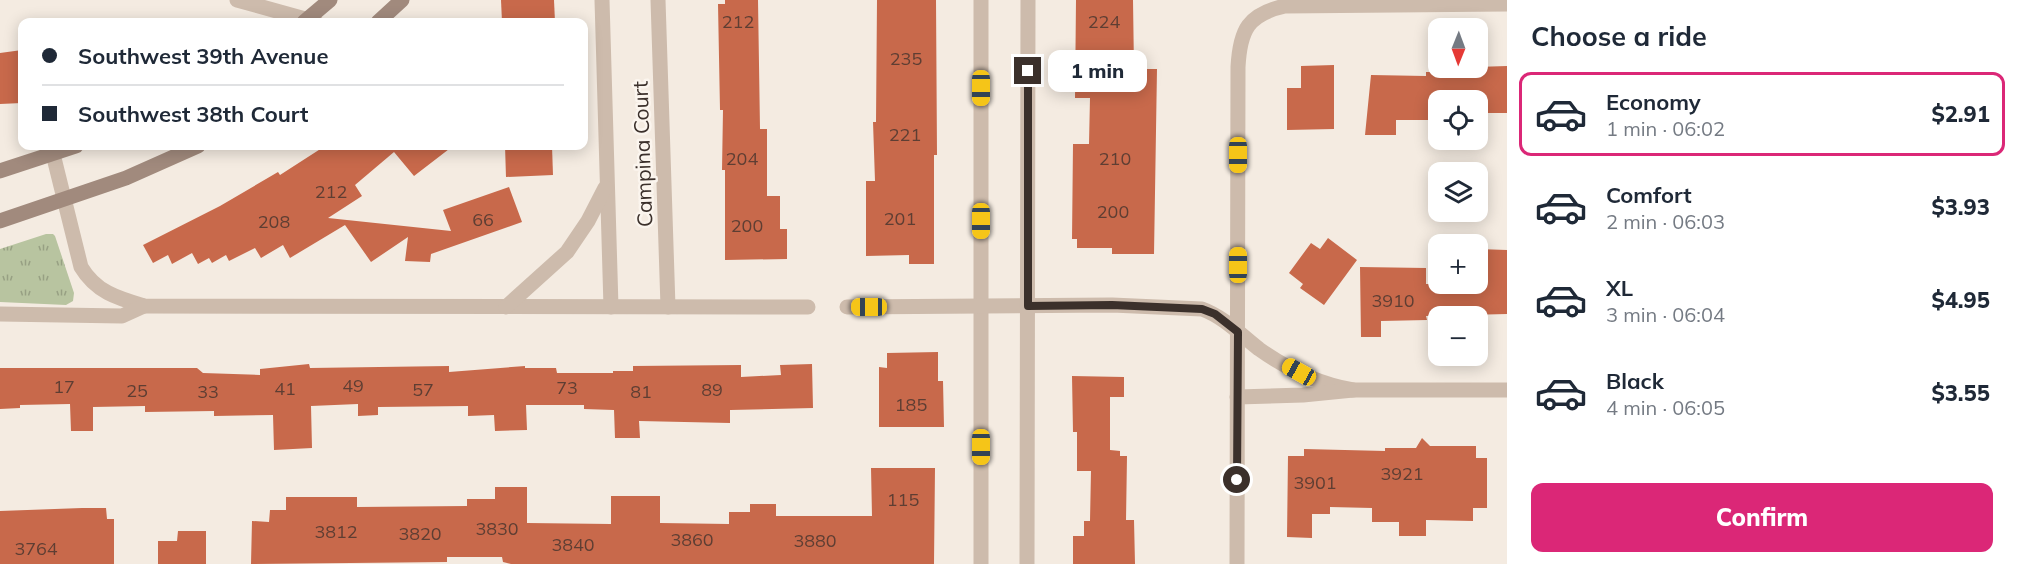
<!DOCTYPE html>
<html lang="en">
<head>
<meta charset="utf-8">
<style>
  :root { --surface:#fff; --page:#f2f2f3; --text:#1f2937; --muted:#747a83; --line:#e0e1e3; --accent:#db2777 }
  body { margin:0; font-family:Mulish,sans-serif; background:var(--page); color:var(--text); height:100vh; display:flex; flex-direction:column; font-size:22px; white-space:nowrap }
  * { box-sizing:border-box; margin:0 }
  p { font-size:20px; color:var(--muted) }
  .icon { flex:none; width:33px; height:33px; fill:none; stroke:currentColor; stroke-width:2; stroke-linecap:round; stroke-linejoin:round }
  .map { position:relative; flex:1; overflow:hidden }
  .drawer { display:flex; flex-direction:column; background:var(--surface); width:510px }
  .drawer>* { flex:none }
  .banner { position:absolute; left:18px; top:18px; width:570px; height:132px; border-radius:12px; box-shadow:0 3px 15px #0003; display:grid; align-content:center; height:132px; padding:0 24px; background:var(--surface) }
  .needle { width:39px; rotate:181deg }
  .controls { position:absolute; left:1428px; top:18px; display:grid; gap:12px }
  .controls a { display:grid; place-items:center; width:60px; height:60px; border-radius:12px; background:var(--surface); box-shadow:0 3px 15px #0003; font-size:30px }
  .end { position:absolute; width:27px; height:27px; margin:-14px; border:8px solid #3b302b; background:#fff; box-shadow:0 0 0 3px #fff }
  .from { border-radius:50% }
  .bubble { position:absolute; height:42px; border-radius:12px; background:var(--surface); box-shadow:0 3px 15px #0003; font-size:20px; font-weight:800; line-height:42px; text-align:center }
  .car { position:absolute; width:18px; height:36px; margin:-18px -9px; border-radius:8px; box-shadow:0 0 4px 2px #0007; background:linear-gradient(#f5c518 24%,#345 0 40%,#f5c518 0 76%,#345 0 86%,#f5c518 0) }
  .banner b { display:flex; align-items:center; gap:21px; height:57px; font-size:22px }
  .banner b+b { border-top:2px solid var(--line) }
  .banner i { width:15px; height:15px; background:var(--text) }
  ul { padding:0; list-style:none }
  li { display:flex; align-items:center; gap:18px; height:84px; margin:0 12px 9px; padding:0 12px; border:3px solid transparent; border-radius:12px }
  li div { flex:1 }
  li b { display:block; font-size:22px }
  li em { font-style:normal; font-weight:800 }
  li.selected { border-color:var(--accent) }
  li>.icon { width:54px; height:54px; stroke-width:1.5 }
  h2 { padding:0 24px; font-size:27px; line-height:72px }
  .button { display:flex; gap:12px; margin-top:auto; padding:12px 24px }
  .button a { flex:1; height:69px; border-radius:12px; background:var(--accent); color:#fff; font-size:24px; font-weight:800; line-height:69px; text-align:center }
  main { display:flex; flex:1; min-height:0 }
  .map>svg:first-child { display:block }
  .grass { fill:url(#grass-tufts) }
  .building { fill:#c8694b }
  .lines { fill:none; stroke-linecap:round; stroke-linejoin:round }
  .street { stroke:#cdbbac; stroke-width:15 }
  .secondary { stroke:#a18a7d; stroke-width:15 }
  .route { stroke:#3b302b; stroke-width:8 }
  .labels { text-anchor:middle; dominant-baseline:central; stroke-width:5; stroke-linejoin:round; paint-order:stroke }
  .number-label { font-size:18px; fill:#5e3e33 }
  .street-label { font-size:21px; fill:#3b302b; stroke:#fbf5ee }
</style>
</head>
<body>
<main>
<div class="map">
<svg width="1507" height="564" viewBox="0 0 1507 564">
  <defs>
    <pattern id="grass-tufts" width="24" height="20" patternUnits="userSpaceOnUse" patternTransform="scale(1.5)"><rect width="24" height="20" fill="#b8c4a0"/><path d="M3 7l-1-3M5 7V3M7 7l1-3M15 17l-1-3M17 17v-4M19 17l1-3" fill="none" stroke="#97a083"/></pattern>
  </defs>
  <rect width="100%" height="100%" fill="#f4ebe1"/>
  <path class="grass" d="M46 234H53L55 236 74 293 73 301 66 305 0 302V249Z"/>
  <g class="building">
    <path d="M501 0H554L555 22H502Z"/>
    <path d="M725 0H758L760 129H767V196H780V229H787V259L725 260V170H722L723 110H720L718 4H725Z"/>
    <path d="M877 0H936L937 155H934V264H909V255L866 256V181H875L873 122H876Z"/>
    <path d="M1076 0H1133L1134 69H1157L1154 254H1112V248H1077V239H1072L1073 144H1089L1090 98H1075Z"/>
    <path d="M22 50V103L0 104V53Z"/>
    <path d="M1334 65V129L1287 130V88H1301V66Z"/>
    <path d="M1507 66V113H1478V100H1438V120H1396V135H1365L1371 75 1426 76V72H1445V68Z"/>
    <path d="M325 146H453L414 176 394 152 355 185 362 196 328 218 451 231 443 210 509 187 522 222 431 254 430 262 405 261 408 237 371 262 345 225 290 258 283 245 261 258 255 248 229 261 226 255 212 263 209 258 198 264 192 253 172 264 168 255 153 263 143 245 220 206 278 172 280 175Z"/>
    <path d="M505 146H552L553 175 506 177Z"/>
    <path d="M1328 238 1357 260 1324 305 1300 288 1303 284 1289 273 1311 243 1320 249Z"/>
    <path d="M1478 249 1507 250V314L1426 316 1427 320 1381 321V337H1361L1360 267 1426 268V284H1478Z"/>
    <path d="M938 352V381H943L944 427H879V367L887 368V353Z"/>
    <path d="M309 364 310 368 449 366V372L525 366V368H556L557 373H613V371H633V366L741 365V377L781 375 780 365 812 364 813 408 730 410V423L639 421 640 438H615L614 410 584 409V405H526L527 430 495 431 494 415 468 416V406L378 407V415L358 416V404L311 406 312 448 274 450 273 415 214 416V411L145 412V406L93 407V431H71L70 404 20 405V408L0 409V368H197L203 373 260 375V369Z"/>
    <path d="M1072 376 1124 377V397H1110V450L1120 451V456H1127L1126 520H1134L1135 564H1073V536H1084V521H1090L1091 471H1077V432H1073Z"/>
    <path d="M1422 438 1430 446H1476V458H1487V508H1473V521L1426 520V536H1399V522H1372V508L1330 507V514H1312V538L1287 537 1288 456H1304V449L1385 451V448H1416Z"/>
    <path d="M871 468H935L934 564H511L503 562 502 557H447V562L251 564 252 521 269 522 270 510H286V497H357V507L467 506V499H495V487H527V523L611 524V496H660V523L729 524V512H750V504H776V516H872Z"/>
    <path d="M82 508H106L107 519H114V564H0V511Z"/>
    <path d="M178 531H206V564H158V541H177Z"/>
  </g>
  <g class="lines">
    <g class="street">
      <path d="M237 0 316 22"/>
      <path d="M602 0 611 307"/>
      <path d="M658 0 668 307"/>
      <path d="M981 0V564"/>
      <path d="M53 154 81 267C96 292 117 298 144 306L808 307"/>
      <path d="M506 307 567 252 588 221 605 188"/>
      <path d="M847 307 1112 305 1202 309C1224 317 1241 335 1259 349 1287 369 1319 384 1353 390"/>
      <path d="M0 314 122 316 144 306"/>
      <path d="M1237 397 1303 395 1353 390H1507"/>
      <path d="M1027 564 1028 0"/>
      <path d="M1237 564 1238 67C1240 30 1248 14 1285 6L1507 4"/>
    </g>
    <g class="secondary">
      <path d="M304 22 330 0"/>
      <path d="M378 22 402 0"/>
      <path d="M0 171 76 146"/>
      <path d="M0 221 126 178 198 146"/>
    </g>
  </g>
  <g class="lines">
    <path class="route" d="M1028 71V306L1112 305 1202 309 1215 314 1238 332 1237 480"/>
  </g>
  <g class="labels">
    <g class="number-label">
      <text x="738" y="21">212</text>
      <text x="1104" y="21">224</text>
      <text x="906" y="58">235</text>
      <text x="905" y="134">221</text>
      <text x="742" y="158">204</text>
      <text x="1115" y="158">210</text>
      <text x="331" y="191">212</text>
      <text x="1113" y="211">200</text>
      <text x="900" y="218">201</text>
      <text x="483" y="219">66</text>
      <text x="274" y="221">208</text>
      <text x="747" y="225">200</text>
      <text x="1393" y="300">3910</text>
      <text x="353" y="385">49</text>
      <text x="64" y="386">17</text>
      <text x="567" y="387">73</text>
      <text x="285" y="388">41</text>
      <text x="423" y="389">57</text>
      <text x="712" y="389">89</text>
      <text x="137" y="390">25</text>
      <text x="208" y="391">33</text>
      <text x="641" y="391">81</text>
      <text x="911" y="404">185</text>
      <text x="1402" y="473">3921</text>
      <text x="1315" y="482">3901</text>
      <text x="903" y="499">115</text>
      <text x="497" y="528">3830</text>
      <text x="336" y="531">3812</text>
      <text x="420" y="533">3820</text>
      <text x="692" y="539">3860</text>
      <text x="815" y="540">3880</text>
      <text x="573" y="544">3840</text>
      <text x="36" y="548">3764</text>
    </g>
    <g class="street-label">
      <text transform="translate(642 154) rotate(-92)">Campina Court</text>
    </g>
  </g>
</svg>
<div class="controls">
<a><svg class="needle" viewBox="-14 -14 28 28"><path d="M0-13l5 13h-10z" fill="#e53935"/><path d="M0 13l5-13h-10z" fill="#747a83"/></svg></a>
<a><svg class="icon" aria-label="locate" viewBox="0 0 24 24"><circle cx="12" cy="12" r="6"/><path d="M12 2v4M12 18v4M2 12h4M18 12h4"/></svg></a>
<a><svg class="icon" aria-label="layers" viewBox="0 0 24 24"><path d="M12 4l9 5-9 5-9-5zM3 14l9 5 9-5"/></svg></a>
<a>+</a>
<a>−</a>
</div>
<i class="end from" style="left:1237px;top:480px"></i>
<i class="end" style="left:1028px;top:71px"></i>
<div class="bubble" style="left:1048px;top:50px;width:99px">1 min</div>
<i class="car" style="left:981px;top:88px;rotate:180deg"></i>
<i class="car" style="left:1238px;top:155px;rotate:180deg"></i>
<i class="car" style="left:981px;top:221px;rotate:180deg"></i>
<i class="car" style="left:1238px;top:265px;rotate:0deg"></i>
<i class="car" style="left:869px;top:307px;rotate:270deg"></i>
<i class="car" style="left:1299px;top:372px;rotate:299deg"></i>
<i class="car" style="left:981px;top:447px;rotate:180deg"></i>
<div class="banner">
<b><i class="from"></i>Southwest 39th Avenue</b>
<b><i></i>Southwest 38th Court</b>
</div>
</div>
<section class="drawer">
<h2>Choose a ride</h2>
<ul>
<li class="selected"><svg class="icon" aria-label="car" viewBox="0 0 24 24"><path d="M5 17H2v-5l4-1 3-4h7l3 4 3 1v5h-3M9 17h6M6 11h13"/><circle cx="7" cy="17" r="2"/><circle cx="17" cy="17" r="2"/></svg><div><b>Economy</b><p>1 min · 06:02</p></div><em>$2.91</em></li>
<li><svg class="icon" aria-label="car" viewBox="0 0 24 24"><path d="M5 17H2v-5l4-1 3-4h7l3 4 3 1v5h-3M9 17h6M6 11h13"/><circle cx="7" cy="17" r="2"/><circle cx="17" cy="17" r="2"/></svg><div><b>Comfort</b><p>2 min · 06:03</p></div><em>$3.93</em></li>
<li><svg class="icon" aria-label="car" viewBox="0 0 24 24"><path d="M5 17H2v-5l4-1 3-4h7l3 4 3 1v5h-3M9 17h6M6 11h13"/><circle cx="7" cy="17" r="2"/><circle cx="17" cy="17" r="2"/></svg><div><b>XL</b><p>3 min · 06:04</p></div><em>$4.95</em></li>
<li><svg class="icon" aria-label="car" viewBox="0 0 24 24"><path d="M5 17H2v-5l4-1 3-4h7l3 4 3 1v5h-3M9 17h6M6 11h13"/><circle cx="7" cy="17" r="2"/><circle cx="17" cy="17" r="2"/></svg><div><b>Black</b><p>4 min · 06:05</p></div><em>$3.55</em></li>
</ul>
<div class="button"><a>Confirm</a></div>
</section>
</main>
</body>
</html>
